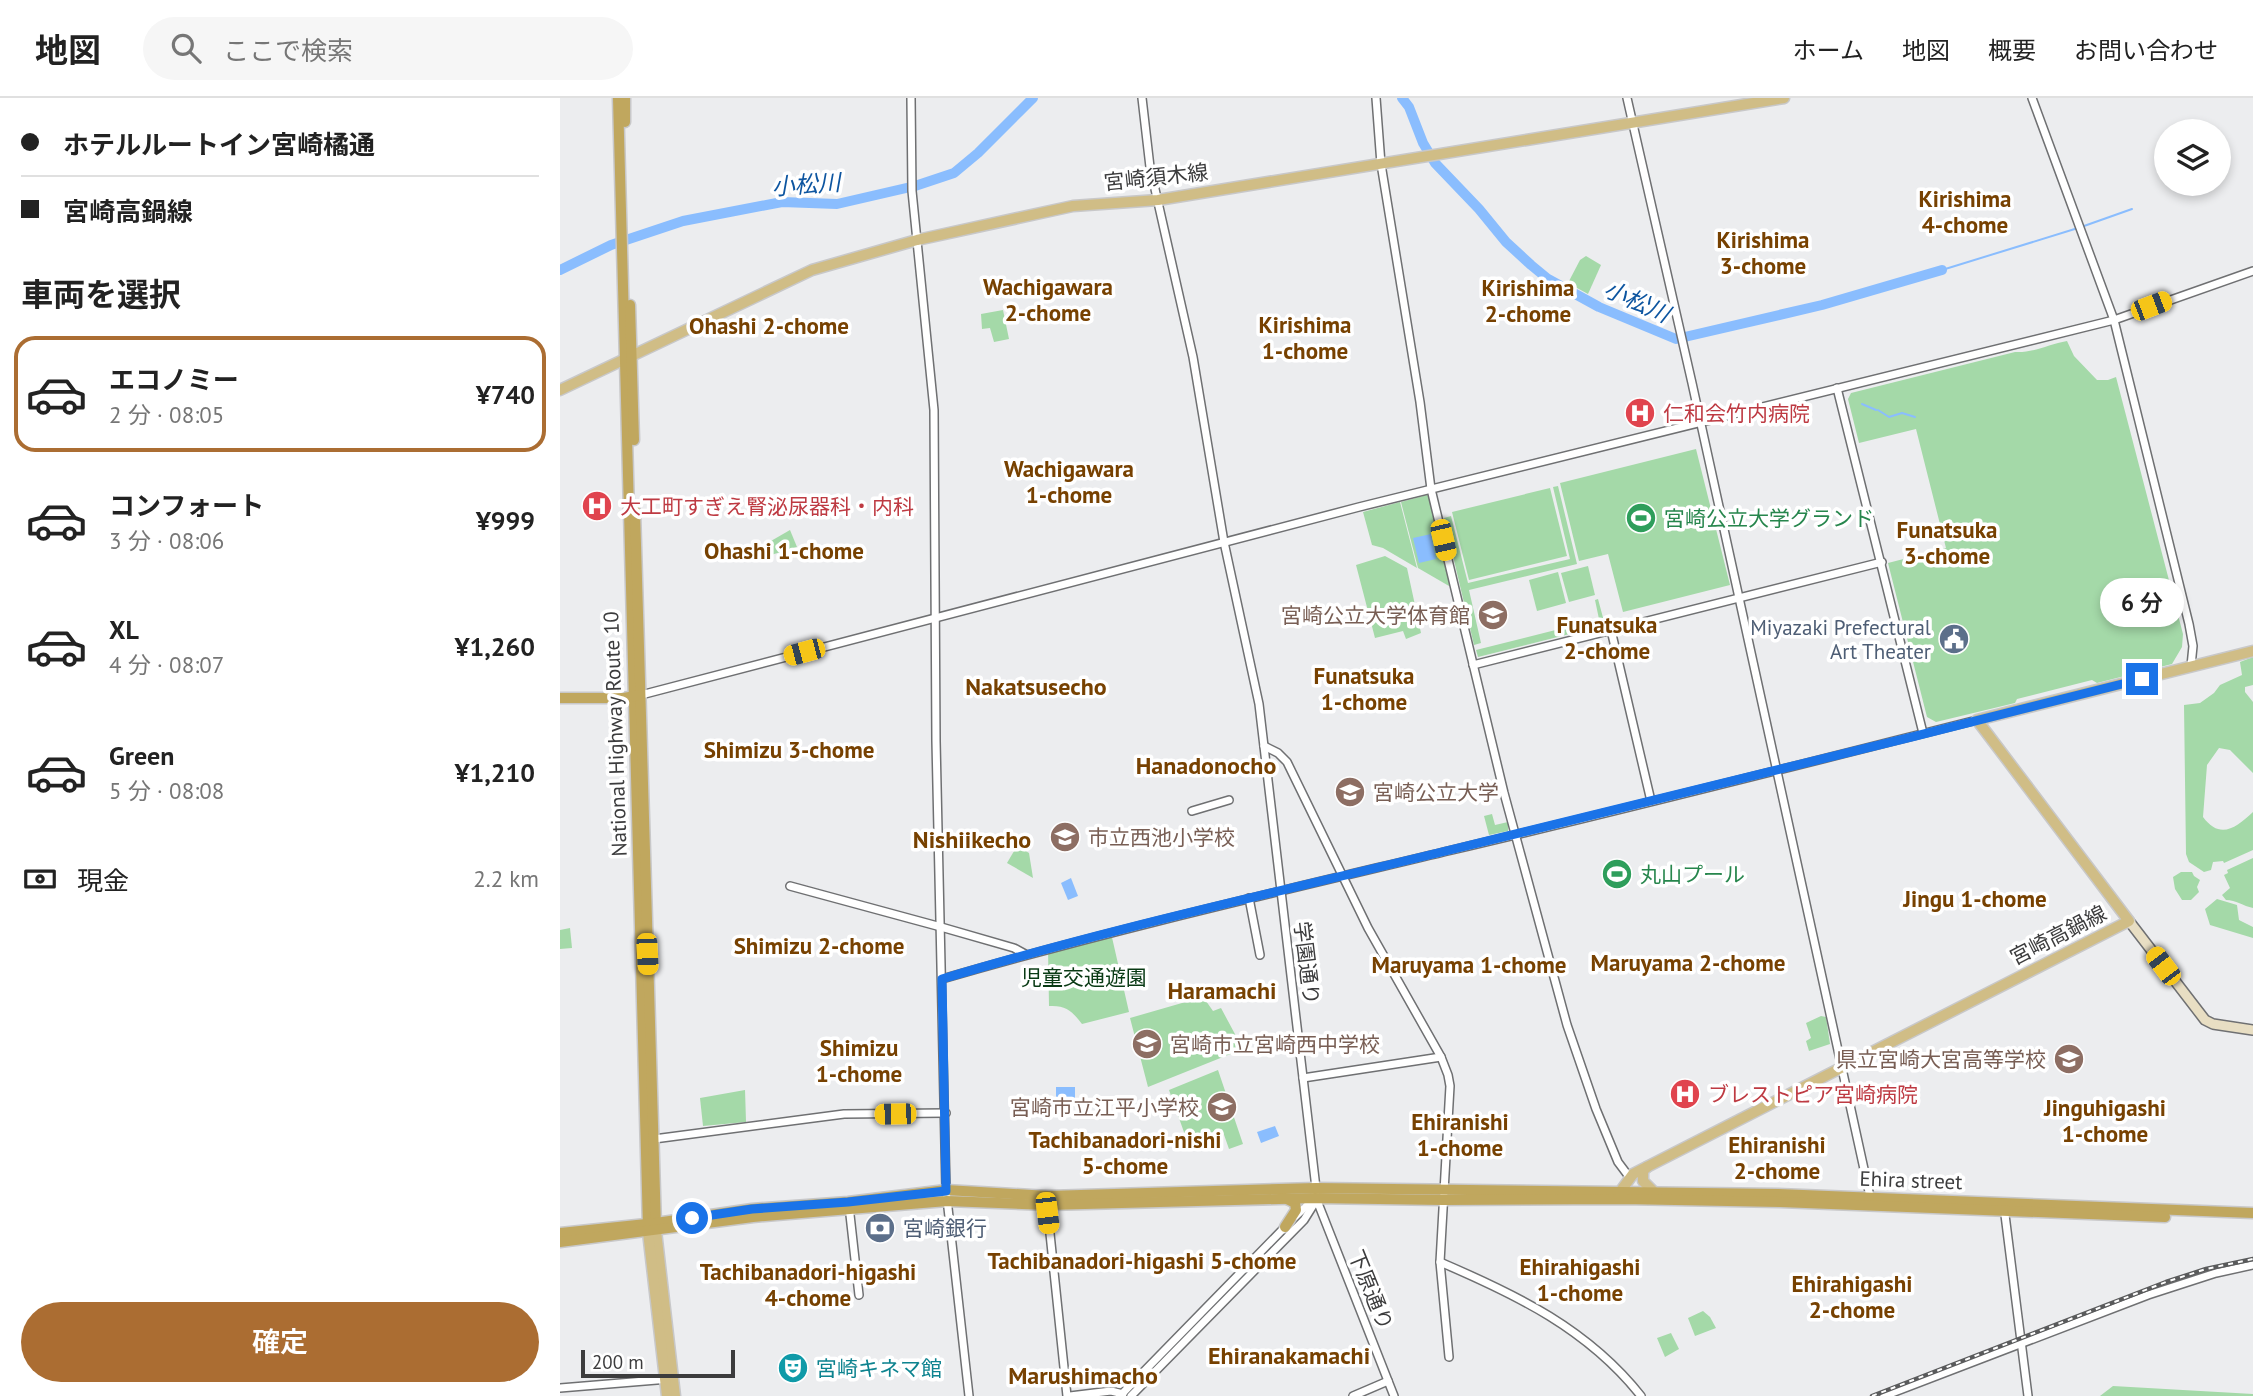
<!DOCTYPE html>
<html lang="ja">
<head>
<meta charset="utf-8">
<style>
  :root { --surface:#fff; --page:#f6f6f6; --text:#222; --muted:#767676; --line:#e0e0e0; --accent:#ab6d32 }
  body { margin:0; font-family:"PT Sans","Noto Sans JP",sans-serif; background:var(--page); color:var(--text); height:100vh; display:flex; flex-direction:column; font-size:26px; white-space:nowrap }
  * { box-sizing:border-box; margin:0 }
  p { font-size:23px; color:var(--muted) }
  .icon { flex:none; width:38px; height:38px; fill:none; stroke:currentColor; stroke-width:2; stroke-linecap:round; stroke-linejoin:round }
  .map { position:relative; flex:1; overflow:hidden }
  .details { display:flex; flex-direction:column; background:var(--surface); width:560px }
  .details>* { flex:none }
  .hud { display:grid; align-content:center; height:154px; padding:0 21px; background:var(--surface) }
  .fabs { position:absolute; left:1594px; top:21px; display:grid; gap:14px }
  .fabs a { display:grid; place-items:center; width:77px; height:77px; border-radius:50%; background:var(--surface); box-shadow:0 4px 10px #0003; font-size:35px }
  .scale { position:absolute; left:21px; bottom:18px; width:154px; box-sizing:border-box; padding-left:7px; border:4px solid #3c3c3d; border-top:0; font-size:19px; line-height:24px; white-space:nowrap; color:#3c3c3d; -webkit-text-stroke:5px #fff; paint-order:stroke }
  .end { position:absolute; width:32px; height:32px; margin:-16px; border:9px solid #1a73e8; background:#fff; box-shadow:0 0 0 4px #fff }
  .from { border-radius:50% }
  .bubble { position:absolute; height:49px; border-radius:24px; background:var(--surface); box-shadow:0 4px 10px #0003; font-size:23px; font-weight:600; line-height:49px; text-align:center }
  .car { position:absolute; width:21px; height:42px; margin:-21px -10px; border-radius:9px; box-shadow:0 0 5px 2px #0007; background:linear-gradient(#f5c518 24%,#345 0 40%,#f5c518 0 76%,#345 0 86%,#f5c518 0) }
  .hud b { display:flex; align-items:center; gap:24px; height:66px; font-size:26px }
  .hud b+b { border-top:2px solid var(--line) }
  .hud i { width:18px; height:18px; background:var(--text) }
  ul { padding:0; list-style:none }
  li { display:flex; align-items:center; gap:21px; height:116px; margin:0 14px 10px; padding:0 7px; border:4px solid transparent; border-radius:21px }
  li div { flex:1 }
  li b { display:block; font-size:26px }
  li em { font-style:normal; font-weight:600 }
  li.selected { border-color:var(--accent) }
  li>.icon { width:63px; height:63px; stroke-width:1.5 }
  h2 { padding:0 21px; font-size:32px; line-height:84px }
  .pay { display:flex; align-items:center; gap:18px; height:77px; padding:0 21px; font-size:26px }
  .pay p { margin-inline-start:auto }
  .cta { display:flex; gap:14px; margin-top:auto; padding:14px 21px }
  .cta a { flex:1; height:80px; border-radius:42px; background:var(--accent); color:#fff; font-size:28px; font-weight:600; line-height:80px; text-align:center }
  header { display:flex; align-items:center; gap:42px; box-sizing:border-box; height:98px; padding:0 35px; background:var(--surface); border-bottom:2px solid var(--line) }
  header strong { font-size:33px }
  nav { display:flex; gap:38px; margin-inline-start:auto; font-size:24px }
  .search { width:490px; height:63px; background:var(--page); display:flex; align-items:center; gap:18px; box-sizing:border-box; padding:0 24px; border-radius:38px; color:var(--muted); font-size:26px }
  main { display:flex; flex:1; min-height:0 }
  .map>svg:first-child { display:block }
  .green { fill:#a4d9a8 }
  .water { fill:#8abdfe }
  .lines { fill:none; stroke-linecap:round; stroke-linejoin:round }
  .stream { stroke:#8abdfe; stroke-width:2 }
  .river { stroke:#8abdfe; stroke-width:10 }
  .tertiary-casing { stroke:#6f7072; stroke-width:10 }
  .secondary-casing { stroke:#6f7072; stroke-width:12 }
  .primary-casing { stroke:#c8c8c9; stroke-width:13 }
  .trunk-casing { stroke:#c8c8c9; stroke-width:13 }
  .tertiary { stroke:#fff; stroke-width:7 }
  .secondary { stroke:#e8dec3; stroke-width:9 }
  .primary { stroke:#d0bd86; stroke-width:10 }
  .trunk { stroke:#c0a75e; stroke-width:10 }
  .rail-casing { stroke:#5a5b5c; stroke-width:4.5 }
  .rail { stroke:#fff; stroke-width:2; stroke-dasharray:5; stroke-linecap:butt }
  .route { stroke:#1a73e8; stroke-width:9 }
  .labels { text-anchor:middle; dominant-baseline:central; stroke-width:7; stroke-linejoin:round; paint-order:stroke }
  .street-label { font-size:21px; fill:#3c3c3d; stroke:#fff }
  .health-label { font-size:21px; fill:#be3a42; stroke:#fff; text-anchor:start }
  .leisure-label { font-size:21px; fill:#27864d; stroke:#fff; text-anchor:start }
  .education-label { font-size:21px; fill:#785e54; stroke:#fff; text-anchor:end }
  .service-label { font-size:21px; fill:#4e5e75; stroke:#fff; text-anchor:end }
  .park-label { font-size:21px; fill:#093a14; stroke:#fff }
  .culture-label { font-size:21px; fill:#0d838f; stroke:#fff; text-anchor:start }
  .water-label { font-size:23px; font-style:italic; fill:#0d55a0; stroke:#fff }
  .neighbourhood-label { font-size:23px; font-weight:bold; fill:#774101; stroke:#fff }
  .quarter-label { font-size:24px; font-weight:bold; fill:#774101; stroke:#fff }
</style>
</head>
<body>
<header>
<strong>地図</strong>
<div class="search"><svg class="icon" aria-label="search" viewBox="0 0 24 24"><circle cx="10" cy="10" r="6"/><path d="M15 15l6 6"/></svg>ここで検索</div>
<nav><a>ホーム</a><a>地図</a><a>概要</a><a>お問い合わせ</a></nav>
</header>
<main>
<section class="details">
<div class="hud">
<b><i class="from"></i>ホテルルートイン宮崎橘通</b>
<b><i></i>宮崎高鍋線</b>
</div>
<h2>車両を選択</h2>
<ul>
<li class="selected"><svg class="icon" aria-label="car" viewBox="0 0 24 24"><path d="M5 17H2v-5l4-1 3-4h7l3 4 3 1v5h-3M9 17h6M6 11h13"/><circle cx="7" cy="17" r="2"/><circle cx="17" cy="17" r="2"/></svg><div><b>エコノミー</b><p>2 分 · 08:05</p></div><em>¥740</em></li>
<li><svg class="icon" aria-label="car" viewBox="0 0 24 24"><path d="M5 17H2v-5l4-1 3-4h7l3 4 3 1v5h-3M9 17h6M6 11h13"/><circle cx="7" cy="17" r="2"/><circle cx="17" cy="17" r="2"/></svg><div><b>コンフォート</b><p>3 分 · 08:06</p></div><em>¥999</em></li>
<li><svg class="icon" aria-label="car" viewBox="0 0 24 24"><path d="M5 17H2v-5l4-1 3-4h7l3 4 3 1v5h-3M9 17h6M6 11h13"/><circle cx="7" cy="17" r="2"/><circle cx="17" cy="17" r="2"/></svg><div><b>XL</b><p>4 分 · 08:07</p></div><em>¥1,260</em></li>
<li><svg class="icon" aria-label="car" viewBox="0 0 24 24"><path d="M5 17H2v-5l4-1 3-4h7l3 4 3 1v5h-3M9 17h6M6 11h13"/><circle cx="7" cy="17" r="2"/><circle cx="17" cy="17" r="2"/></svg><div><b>Green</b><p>5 分 · 08:08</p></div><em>¥1,210</em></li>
</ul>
<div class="pay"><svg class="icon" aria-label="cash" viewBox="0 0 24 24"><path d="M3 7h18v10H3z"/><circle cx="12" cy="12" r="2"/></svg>現金<p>2.2 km</p></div>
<div class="cta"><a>確定</a></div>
</section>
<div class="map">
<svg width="1693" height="1298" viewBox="0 0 1693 1298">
  <rect width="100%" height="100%" fill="#ecedef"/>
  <g class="green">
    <path d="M1026 158 1041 167 1028 196 1008 185 1020 162Z"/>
    <path d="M443 212 449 241 434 244 430 230 422 231 421 216Z"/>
    <path d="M1507 243 1514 258 1537 282H1548L1556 279 1623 536 1622 549 1612 566 1537 585 1532 582 1457 601 1455 605 1376 624 1367 619 1328 465 1386 450 1356 331 1299 345 1288 301 1291 295 1455 254C1474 255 1489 246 1507 243Z"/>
    <path d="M1136 351 1170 487 1063 514 1048 456 1019 463 1000 385Z"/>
    <path d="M998 388 1017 466 909 492 921 545 914 547 884 420 891 418 908 485 1010 461 993 389Z"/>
    <path d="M990 390 1007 458 909 482 892 414Z"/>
    <path d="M867 397 869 398 891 486 889 488 858 470 841 404Z"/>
    <path d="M840 404 857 470 823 450 812 447 803 414Z"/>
    <path d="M230 432 237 449 211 457 204 447Z"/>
    <path d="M825 458 847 470 861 535 846 541 843 533 815 540 796 467Z"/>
    <path d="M1028 468 1035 497 1009 504 1001 475Z"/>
    <path d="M998 474 1006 505 977 513 969 482Z"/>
    <path d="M1038 501 1045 527 918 559 916 552 1039 521 1035 502Z"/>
    <path d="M1693 559V587L1685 589V594L1693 604V675L1670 652 1659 650 1647 667 1643 719C1660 742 1676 730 1693 714V752L1664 765 1663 763 1653 764 1651 772 1644 774 1629 764 1626 756 1624 607 1640 605 1654 595 1660 587 1682 577 1680 564Z"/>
    <path d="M932 716 935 727 948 724V733L929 737 924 718Z"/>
    <path d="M457 748 469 755 473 780 447 765Z"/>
    <path d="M1693 760V810C1683 808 1676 802 1666 802L1662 797 1670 790 1664 777 1668 775 1667 772Z"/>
    <path d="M1632 774 1634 778 1640 782 1637 789 1639 794 1631 802H1622L1615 791 1613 779 1621 774Z"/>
    <path d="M1657 801 1677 807 1679 822 1693 829V840L1650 827 1645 811Z"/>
    <path d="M10 830 12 850 0 851V832Z"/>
    <path d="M551 835 569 914 522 926C512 913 506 907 489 908L488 850Z"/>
    <path d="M646 903 653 913 661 910 683 951 588 989 570 920 622 905Z"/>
    <path d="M1261 918 1266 919 1270 946 1249 953 1246 943 1251 940 1246 925Z"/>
    <path d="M658 972 683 1046 669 1051 662 1031 634 1040 625 1037 609 992Z"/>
    <path d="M185 992 186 1024 143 1028 140 1000Z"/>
    <path d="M1143 1213 1150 1219 1156 1230 1135 1238 1128 1220Z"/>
    <path d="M1111 1235 1119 1251 1105 1259 1097 1240Z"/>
    <path d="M1553 1288 1693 1296V1298H1540Z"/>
  </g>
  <g class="water">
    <path d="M871 436 876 461 859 465 853 440Z"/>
    <path d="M511 780 518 798 508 802 501 785Z"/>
    <rect x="496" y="989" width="19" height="13"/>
    <path d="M715 1028 719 1038 701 1045 697 1034Z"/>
  </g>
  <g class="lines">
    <g class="stream">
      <path d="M1524 128 1572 111"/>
      <path d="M1382 172 1518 130"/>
      <path d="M1302 306 1316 312"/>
      <path d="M1318 312 1329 319 1342 315 1355 319"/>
    </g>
    <g class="river">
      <path d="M842 0 849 9 863 45 875 65 919 111 946 144 971 167 988 181 1039 209 1116 241 1262 207 1382 172"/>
      <path d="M0 172 51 147 123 123 222 104 277 106 355 88 394 75 418 55 473 0"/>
    </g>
    <g class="tertiary-casing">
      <g id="tertiary">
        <path d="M351 0 352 93 374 312 376 643 386 1092 409 1298"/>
        <path d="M816 0 821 66 860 304 871 391 944 695 1007 927 1036 1011 1058 1064 1070 1080"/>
        <path d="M1067 0 1132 285 1311 1103"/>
        <path d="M1472 0 1554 222 1629 526 1633 548 1631 568"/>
        <path d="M1277 290 1363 635"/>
        <path d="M1051 532 1091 703"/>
        <path d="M913 567 1322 464"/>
        <path d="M81 597 799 409 1554 222 1693 173"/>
        <path d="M704 648 718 655 727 664 808 830 881 959 888 977 890 988 880 1164 889 1259"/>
        <path d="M632 713 669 702"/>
        <path d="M230 788 381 829 454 850 465 856"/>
        <path d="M689 800 700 857"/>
        <path d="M382 881C551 832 721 793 892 752 1067 711 1242 666 1417 622"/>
        <path d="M743 980 881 959"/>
        <path d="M94 1041 284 1016 386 1015"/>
        <path d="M756 1100 834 1298"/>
        <path d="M487 1107 507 1298"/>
        <path d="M289 1108 299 1197"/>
        <path d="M1444 1109 1468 1298"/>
        <path d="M736 1118 755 1100"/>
        <path d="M880 1164C957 1197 1028 1231 1081 1298"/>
        <path d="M0 1290 109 1281"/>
        <path d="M510 1298 551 1293 563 1296"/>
        <path d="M560 1298 727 1127"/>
        <path d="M571 1298 744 1122 754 1106 756 1090 699 606 664 444 633 259 590 69 582 0"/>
        <path d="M793 1298 828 1283"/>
        <path d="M1324 1298 1588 1197 1656 1175 1693 1167"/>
      </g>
    </g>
    <g class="secondary-casing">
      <path id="secondary" d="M1569 823 1645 922 1653 926 1693 932"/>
    </g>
    <g class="primary-casing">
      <g id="primary">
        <path d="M0 292 252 172 357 142 513 108 598 102 1224 0"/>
        <path d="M1087 1069 1083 1073V1083L1094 1094"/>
        <path d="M1060 1094 1073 1076 1569 823 1417 622 1693 553"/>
        <path d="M96 1133 115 1298"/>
        <path d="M88 1134 107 1298"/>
      </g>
    </g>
    <g class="trunk-casing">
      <g id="trunk">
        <path d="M58 0 88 1130"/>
        <path d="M65 24V0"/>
        <path d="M70 207 74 342"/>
        <path d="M75 413 96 1129"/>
        <path d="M0 600H64L80 597"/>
        <path d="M725 1129 736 1112 735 1105 727 1101"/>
        <path d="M0 1135 96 1125 192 1111 288 1104 386 1092 488 1098 756 1090 1218 1096 1693 1115"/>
        <path d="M0 1144 193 1119 387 1103 487 1107 755 1100 883 1102 1063 1101 1220 1104 1605 1119"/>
      </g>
    </g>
    <use href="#tertiary" class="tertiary"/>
    <use href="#secondary" class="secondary"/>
    <use href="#primary" class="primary"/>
    <use href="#trunk" class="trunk"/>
    <g class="rail-casing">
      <path id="rail" d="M1312 1298 1606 1184 1646 1171 1693 1161"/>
    </g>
    <use href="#rail" class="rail"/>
  </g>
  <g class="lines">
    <path class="route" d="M132 1120 192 1111 288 1104 386 1093 382 881C551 830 723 793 894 751 1124 696 1353 639 1582 581"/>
  </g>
  <defs>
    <g id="hospital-disc" transform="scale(1.575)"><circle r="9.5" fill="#e0444e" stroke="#fff"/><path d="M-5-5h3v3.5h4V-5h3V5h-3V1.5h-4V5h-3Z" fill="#fff"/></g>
    <g id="stadium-disc" transform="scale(1.575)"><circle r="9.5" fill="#2e9e5b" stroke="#fff"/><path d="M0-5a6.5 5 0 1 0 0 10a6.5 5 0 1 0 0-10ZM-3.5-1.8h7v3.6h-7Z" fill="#fff"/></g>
    <g id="university-disc" transform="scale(1.575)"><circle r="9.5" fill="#8d6e63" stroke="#fff"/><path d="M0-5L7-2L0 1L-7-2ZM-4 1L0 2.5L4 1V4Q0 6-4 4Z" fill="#fff"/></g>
    <g id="civic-disc" transform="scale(1.575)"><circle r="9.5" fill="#5c6f8a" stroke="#fff"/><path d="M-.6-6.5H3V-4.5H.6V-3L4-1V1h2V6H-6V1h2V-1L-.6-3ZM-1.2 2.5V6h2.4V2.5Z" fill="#fff"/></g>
    <g id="school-disc" transform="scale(1.575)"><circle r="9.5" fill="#8d6e63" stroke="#fff"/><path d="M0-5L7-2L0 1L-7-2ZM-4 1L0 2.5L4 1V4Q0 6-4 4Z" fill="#fff"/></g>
    <g id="bank-disc" transform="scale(1.575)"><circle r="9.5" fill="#5c6f8a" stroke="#fff"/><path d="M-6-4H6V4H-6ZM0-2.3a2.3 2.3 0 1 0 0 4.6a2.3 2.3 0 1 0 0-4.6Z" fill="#fff"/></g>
    <g id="theatre-disc" transform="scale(1.575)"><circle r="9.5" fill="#0f9aa8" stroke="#fff"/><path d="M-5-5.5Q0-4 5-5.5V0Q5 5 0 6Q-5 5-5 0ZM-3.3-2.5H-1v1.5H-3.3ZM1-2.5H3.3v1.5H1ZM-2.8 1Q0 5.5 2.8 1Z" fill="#fff"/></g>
  </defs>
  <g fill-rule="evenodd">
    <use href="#hospital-disc" x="1080" y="315"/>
    <use href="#hospital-disc" x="37" y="408"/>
    <use href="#stadium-disc" x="1081" y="420"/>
    <use href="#university-disc" x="933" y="517"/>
    <use href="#civic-disc" x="1394" y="541"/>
    <use href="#university-disc" x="790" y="694"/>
    <use href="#school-disc" x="505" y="739"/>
    <use href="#stadium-disc" x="1057" y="776"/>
    <use href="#school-disc" x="587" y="946"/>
    <use href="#school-disc" x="1509" y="961"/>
    <use href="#hospital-disc" x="1125" y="996"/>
    <use href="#school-disc" x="662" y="1009"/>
    <use href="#bank-disc" x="320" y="1130"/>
    <use href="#theatre-disc" x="233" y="1270"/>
  </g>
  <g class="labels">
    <g class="street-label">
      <text transform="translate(596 79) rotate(-6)">宮崎須木線</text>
      <text transform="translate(55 636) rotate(-92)">National Highway Route 10</text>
      <text transform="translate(1498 837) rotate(-27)">宮崎高鍋線</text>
      <text transform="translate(747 865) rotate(83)">学園通り</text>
      <text transform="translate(1351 1082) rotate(2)">Ehira street</text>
      <text transform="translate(811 1192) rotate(68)">下原通り</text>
    </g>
    <g class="health-label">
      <text x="1103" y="315">仁和会竹内病院</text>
      <text x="60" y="408">大工町すぎえ腎泌尿器科・内科</text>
      <text x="1148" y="996">ブレストピア宮崎病院</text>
    </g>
    <g class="leisure-label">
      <text x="1104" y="420">宮崎公立大学グランド</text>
      <text x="1080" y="776">丸山プール</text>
    </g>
    <g class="education-label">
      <text x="910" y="517">宮崎公立大学体育館</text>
      <text x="813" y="694" text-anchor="start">宮崎公立大学</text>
      <text x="528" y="739" text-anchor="start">市立西池小学校</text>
      <text x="610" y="946" text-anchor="start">宮崎市立宮崎西中学校</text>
      <text x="1486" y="961">県立宮崎大宮高等学校</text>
      <text x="639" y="1009">宮崎市立江平小学校</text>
    </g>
    <g class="service-label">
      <text x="1371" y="529">Miyazaki Prefectural<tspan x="1371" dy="24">Art Theater</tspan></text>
      <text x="343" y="1130" text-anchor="start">宮崎銀行</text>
    </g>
    <g class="park-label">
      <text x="524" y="879">児童交通遊園</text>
    </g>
    <g class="culture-label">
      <text x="256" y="1270">宮崎キネマ館</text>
    </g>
    <g class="water-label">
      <text transform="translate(246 86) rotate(-4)">小松川</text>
      <text transform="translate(1077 203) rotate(24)">小松川</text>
    </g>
    <g class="neighbourhood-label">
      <text x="1405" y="100">Kirishima<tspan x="1405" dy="26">4-chome</tspan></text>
      <text x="1203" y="141">Kirishima<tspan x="1203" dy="26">3-chome</tspan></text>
      <text x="488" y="188">Wachigawara<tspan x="488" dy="26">2-chome</tspan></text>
      <text x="968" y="189">Kirishima<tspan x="968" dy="26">2-chome</tspan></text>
      <text x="745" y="226">Kirishima<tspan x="745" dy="26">1-chome</tspan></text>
      <text x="209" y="227">Ohashi 2-chome</text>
      <text x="509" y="370">Wachigawara<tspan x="509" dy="26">1-chome</tspan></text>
      <text x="1387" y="431">Funatsuka<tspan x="1387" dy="26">3-chome</tspan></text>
      <text x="224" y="452">Ohashi 1-chome</text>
      <text x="1047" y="526">Funatsuka<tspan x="1047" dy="26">2-chome</tspan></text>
      <text x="804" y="577">Funatsuka<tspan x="804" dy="26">1-chome</tspan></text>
      <text x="229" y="651">Shimizu 3-chome</text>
      <text x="1415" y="800">Jingu 1-chome</text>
      <text x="259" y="847">Shimizu 2-chome</text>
      <text x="1128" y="864">Maruyama 2-chome</text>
      <text x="909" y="866">Maruyama 1-chome</text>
      <text x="299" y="949">Shimizu<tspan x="299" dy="26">1-chome</tspan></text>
      <text x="1545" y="1009">Jinguhigashi<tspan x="1545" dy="26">1-chome</tspan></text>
      <text x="900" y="1023">Ehiranishi<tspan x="900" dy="26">1-chome</tspan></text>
      <text x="565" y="1041">Tachibanadori-nishi<tspan x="565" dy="26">5-chome</tspan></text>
      <text x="1217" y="1046">Ehiranishi<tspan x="1217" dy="26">2-chome</tspan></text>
      <text x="582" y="1162">Tachibanadori-higashi 5-chome</text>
      <text x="1020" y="1168">Ehirahigashi<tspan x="1020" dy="26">1-chome</tspan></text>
      <text x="248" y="1173">Tachibanadori-higashi<tspan x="248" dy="26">4-chome</tspan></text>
      <text x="1292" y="1185">Ehirahigashi<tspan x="1292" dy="26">2-chome</tspan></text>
    </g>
    <g class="quarter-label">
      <text x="476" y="588">Nakatsusecho</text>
      <text x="646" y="667">Hanadonocho</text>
      <text x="412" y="741">Nishiikecho</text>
      <text x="662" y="892">Haramachi</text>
      <text x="729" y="1257">Ehiranakamachi</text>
      <text x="523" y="1277">Marushimacho</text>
    </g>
  </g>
</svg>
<div class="fabs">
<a><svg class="icon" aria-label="layers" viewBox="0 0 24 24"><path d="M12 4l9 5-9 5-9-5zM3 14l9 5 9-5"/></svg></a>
</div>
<div class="scale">200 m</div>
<i class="end from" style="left:132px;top:1120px"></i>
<i class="end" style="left:1582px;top:581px"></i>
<div class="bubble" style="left:1540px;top:480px;width:84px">6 分</div>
<i class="car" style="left:1591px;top:208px;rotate:69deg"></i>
<i class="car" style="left:883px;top:442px;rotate:167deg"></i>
<i class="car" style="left:244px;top:554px;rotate:255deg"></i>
<i class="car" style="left:87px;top:856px;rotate:177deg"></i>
<i class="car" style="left:1603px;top:868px;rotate:323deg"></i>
<i class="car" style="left:335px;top:1016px;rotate:269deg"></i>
<i class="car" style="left:487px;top:1115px;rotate:173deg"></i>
</div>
</main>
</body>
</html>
